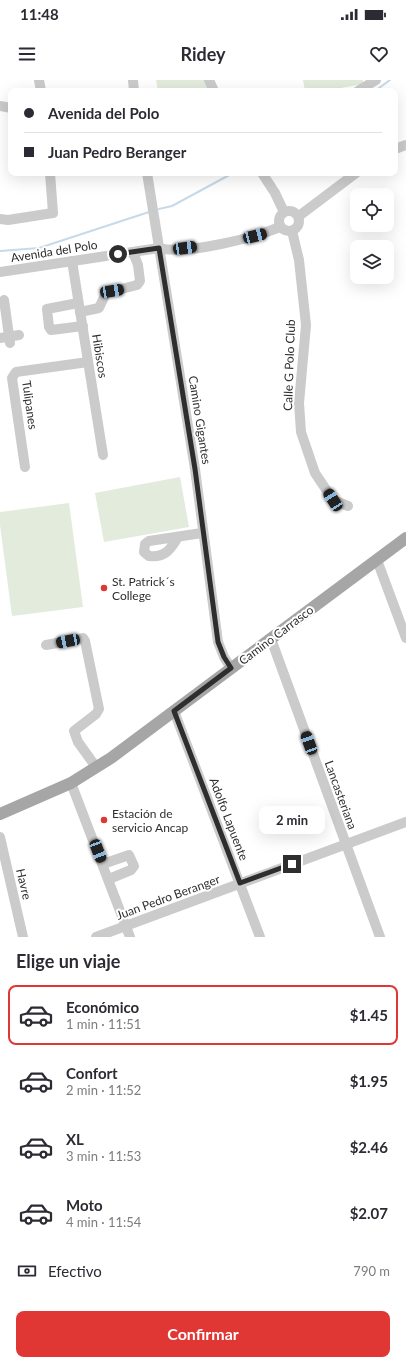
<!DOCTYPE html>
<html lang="es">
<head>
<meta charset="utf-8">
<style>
  :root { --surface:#fff; --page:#f2f2f3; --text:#2b2b33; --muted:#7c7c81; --line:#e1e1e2; --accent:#e03634 }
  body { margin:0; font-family:Lato,sans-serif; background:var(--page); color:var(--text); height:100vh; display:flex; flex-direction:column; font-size:15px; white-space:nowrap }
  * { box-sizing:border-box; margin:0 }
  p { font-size:13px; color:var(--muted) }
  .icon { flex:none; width:22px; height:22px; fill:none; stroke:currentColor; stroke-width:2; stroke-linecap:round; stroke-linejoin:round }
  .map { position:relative; height:857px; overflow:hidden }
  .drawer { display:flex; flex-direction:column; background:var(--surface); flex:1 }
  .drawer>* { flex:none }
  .banner { position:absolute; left:8px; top:8px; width:390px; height:88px; border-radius:8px; box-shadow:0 4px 16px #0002; display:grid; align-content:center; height:88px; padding:0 16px; background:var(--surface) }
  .tools { position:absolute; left:350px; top:108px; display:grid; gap:8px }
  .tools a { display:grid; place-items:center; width:44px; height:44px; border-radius:8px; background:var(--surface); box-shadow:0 4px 16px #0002; font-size:20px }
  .end { position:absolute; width:18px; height:18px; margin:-9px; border:5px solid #2e2e2e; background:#fff; box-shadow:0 0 0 2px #fff }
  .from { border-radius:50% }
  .bubble { position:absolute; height:28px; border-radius:8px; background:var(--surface); box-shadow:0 4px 16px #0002; font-size:13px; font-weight:700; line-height:28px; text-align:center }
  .car { position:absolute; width:12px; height:24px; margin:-12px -6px; border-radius:5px; box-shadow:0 0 3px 1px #0007; background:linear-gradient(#222 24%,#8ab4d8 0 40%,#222 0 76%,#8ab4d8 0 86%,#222 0) }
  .banner b { display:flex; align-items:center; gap:14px; height:38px; font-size:15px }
  .banner b+b { border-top:1px solid var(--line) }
  .banner i { width:10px; height:10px; background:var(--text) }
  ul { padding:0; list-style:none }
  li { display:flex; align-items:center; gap:12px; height:60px; margin:0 8px 6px; padding:0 8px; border:2px solid transparent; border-radius:8px }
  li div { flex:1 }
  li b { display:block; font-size:15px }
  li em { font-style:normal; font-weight:700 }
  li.current { border-color:var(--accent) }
  li>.icon { width:36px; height:36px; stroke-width:1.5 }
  h2 { padding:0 16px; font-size:18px; line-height:48px }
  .pay { display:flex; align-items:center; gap:10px; height:44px; padding:0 16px; font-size:15px }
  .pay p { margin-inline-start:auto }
  .action { display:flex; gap:8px; margin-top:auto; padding:8px 16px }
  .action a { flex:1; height:46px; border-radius:8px; background:var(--accent); color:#fff; font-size:16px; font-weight:700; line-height:46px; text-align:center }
  .status { display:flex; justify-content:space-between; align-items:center; height:28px; padding:0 20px; background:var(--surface); direction:ltr }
  .status svg { height:11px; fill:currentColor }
  header { display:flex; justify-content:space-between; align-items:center; height:52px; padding:0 16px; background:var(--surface); font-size:18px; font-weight:700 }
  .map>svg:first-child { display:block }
  .green { fill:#e3ebdc }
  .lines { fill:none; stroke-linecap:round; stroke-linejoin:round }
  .stream { stroke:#c8daea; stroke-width:2 }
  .minor { stroke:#cbcbcb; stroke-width:10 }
  .major { stroke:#a6a6a6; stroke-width:12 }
  .route { stroke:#2e2e2e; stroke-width:5 }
  .poi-dot { fill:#e03634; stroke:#fff; stroke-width:1.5 }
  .labels { text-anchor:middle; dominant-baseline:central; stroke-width:4; stroke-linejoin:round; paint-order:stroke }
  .street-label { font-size:12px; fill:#2e2e2e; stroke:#fff }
  .poi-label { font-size:12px; fill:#2e2e2e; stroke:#fff; text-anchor:start }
</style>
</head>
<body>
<div class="status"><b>11:48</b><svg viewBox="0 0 49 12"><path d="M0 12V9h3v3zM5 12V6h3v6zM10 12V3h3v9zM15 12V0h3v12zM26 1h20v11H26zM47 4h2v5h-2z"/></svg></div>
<header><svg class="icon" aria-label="menu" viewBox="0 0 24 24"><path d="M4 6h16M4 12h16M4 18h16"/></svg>Ridey<svg class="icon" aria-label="heart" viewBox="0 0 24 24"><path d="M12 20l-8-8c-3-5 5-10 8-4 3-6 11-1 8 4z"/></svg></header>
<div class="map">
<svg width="406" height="857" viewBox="0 0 406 857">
  <rect width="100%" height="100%" fill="#fff"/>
  <g class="green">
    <path d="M156 0H210L212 11H158Z"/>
    <path d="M303 0H363V4L324 11H305Z"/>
    <path d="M180 397 189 447 104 462 95 413Z"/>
    <path d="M69 423 83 527 12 536 0 445V432Z"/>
  </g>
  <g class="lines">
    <g class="stream">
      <path d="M375 11 390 0"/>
      <path d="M159 129 172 126 233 93"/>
      <path d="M0 171 39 168 149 132"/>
    </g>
    <g class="minor">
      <path d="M39 0 41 11"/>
      <path d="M133 0 134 11"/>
      <path d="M209 0 214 11"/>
      <path d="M358 11 376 0"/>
      <path d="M0 26 11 28"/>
      <path d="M395 69 406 65"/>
      <path d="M147 93 195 389 218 562 224 577 231 588"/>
      <path d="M262 93 275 113 284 132"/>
      <circle cx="289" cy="141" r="10"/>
      <path d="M299 136 356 93"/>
      <path d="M0 139 8 140 53 133 50 93"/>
      <path d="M292 151 299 180 306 245 299 323 301 352 315 393 333 420 348 426"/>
      <path d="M72 181 103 375"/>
      <path d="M0 192 159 168C187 175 253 158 280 147"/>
      <path d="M4 220 10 263"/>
      <path d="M78 223 47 229 49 247 51 250 83 246"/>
      <path d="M80 232 99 228 106 213 137 205 140 201 138 185 133 172"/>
      <path d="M0 258 19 255"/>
      <path d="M25 387 12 298 16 292 88 282"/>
      <path d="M178 457C171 469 165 478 149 476L144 472 145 464 149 461 202 453"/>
      <path d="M377 480 406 558"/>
      <path d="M271 559 380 857"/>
      <path d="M46 565 79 559 83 558 85 561 99 629 96 634 74 651 78 662 96 687"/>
      <path d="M174 631 260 857"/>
      <path d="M71 703 130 857"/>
      <path d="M0 757 23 857"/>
      <path d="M103 784 129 775 134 786 131 790 109 799"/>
      <path d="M96 857 406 742"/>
    </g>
    <path class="major" d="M0 734 71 703 111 678 406 458"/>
  </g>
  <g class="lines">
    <path class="route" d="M118 174 159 168 195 389 218 562 224 577 231 588 174 631 240 803 292 784"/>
  </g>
  <g class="poi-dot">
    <circle cx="104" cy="508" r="4"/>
    <circle cx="104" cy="740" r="4"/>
  </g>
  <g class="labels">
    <g class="street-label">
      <text transform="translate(54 171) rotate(-9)">Avenida del Polo</text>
      <text transform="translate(100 276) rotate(81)">Hibiscos</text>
      <text transform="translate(289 285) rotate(-88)">Calle G Polo Club</text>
      <text transform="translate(30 325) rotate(82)">Tulipanes</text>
      <text transform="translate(200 340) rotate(81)">Camino Gigantes</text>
      <text transform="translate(276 555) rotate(-37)">Camino Carrasco</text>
      <text transform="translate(341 715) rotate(70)">Lancasteriana</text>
      <text transform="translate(229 739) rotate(69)">Adolfo Lapuente</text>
      <text transform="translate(24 804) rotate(77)">Havre</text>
      <text transform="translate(168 817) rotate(-20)">Juan Pedro Beranger</text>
    </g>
    <g class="poi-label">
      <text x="112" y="501">St. Patrick´s<tspan x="112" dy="14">College</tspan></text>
      <text x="112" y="733">Estación de<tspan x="112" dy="14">servicio Ancap</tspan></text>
    </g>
  </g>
</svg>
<div class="tools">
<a><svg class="icon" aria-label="locate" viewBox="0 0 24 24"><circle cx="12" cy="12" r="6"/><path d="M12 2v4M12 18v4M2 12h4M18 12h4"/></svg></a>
<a><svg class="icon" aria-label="layers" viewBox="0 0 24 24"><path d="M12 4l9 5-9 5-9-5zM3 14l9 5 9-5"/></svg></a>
</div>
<i class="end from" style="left:118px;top:174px"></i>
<i class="end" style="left:292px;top:784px"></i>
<div class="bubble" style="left:259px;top:726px;width:66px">2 min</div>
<i class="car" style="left:255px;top:156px;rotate:76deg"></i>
<i class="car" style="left:185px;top:168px;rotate:82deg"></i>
<i class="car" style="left:112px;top:211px;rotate:81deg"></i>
<i class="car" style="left:333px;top:420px;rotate:327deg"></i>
<i class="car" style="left:68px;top:561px;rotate:259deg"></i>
<i class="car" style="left:309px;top:663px;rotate:340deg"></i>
<i class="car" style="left:98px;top:771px;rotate:159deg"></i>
<div class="banner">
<b><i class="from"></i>Avenida del Polo</b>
<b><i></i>Juan Pedro Beranger</b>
</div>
</div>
<section class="drawer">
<h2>Elige un viaje</h2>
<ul>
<li class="current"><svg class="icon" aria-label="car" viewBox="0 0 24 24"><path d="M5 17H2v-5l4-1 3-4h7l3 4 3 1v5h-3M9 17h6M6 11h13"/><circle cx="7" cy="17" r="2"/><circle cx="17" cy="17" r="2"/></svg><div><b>Económico</b><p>1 min · 11:51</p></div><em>$1.45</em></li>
<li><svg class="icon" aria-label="car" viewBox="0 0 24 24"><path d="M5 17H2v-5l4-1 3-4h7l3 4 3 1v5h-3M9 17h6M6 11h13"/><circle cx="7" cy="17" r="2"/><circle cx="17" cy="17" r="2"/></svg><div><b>Confort</b><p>2 min · 11:52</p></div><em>$1.95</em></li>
<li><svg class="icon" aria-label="car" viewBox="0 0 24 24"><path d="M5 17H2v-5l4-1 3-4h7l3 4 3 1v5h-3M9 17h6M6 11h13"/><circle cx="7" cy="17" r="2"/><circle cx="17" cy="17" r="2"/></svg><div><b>XL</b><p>3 min · 11:53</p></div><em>$2.46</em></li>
<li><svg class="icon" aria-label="car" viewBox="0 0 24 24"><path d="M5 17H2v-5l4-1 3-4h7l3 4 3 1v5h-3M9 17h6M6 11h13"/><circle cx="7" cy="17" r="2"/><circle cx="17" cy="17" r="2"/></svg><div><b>Moto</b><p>4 min · 11:54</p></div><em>$2.07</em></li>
</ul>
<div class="pay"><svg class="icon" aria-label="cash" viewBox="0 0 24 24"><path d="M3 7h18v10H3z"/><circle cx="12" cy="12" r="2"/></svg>Efectivo<p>790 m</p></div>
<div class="action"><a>Confirmar</a></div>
</section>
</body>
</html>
